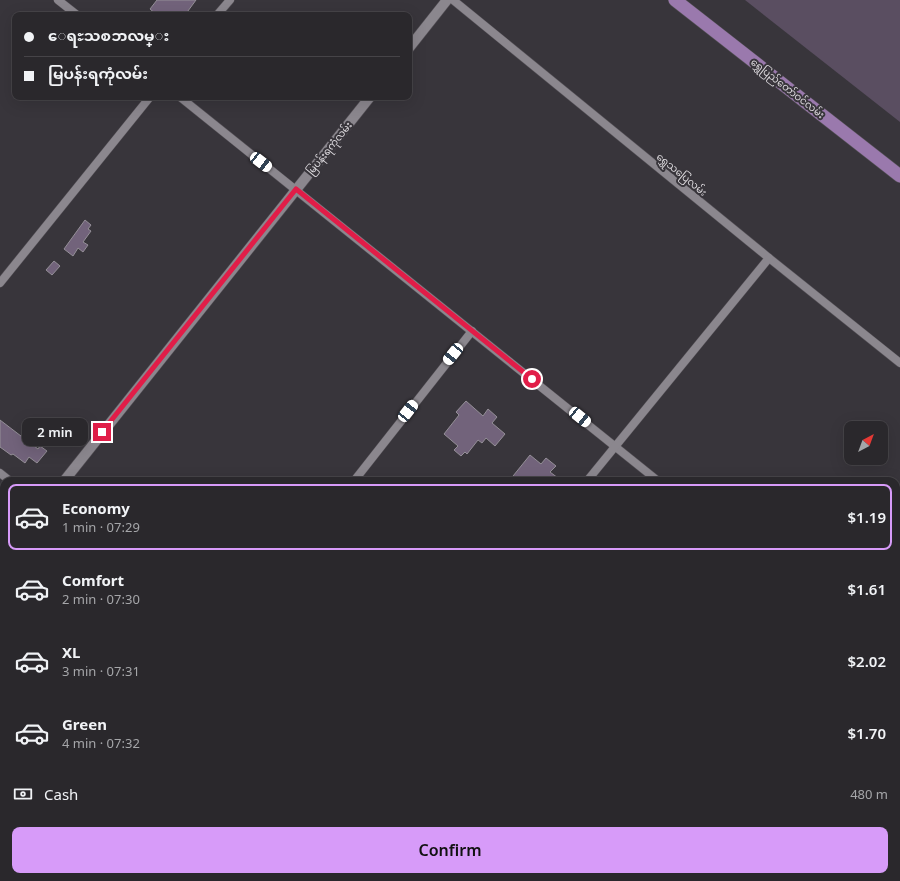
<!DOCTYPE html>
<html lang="en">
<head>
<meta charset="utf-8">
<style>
  :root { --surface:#2a282c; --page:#323034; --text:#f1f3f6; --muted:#a5a6a9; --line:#464448; --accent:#d79bf9 }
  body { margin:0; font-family:"Noto Sans","Noto Sans Myanmar",sans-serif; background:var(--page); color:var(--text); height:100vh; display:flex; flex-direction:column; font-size:15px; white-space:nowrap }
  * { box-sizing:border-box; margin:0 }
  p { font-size:13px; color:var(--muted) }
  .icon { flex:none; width:22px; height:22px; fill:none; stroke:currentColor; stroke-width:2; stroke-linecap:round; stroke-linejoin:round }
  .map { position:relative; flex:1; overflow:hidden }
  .panel { position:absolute; left:0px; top:477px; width:900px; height:404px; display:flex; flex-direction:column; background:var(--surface); border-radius:12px 12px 0 0; box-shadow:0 4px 16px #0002,0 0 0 1px var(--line) }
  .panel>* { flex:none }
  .hud { position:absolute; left:12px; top:12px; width:400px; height:88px; border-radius:8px; box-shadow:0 4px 16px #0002,0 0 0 1px var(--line); display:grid; align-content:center; height:88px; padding:0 12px; background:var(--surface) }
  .needle { width:26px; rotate:41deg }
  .tools { position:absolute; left:844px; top:421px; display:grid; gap:8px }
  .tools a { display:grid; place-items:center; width:44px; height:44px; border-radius:8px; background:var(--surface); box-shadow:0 4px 16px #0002,0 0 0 1px var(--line); font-size:20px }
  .end { position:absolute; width:18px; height:18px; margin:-9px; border:5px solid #e11d48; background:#fff; box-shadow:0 0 0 2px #fff }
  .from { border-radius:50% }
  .bubble { position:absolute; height:28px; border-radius:8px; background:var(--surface); box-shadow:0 4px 16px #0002,0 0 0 1px var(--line); font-size:13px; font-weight:600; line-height:28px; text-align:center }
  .car { position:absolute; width:12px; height:24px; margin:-12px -6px; border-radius:5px; box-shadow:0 0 3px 1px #0007; background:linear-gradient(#fff 24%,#345 0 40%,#fff 0 76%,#345 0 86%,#fff 0) }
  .hud b { display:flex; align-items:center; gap:14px; height:38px; font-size:15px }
  .hud b+b { border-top:1px solid var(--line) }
  .hud i { width:10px; height:10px; background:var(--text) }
  ul { padding:7px 0 0; list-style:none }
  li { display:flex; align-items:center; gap:12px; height:66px; margin:0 8px 6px; padding:0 4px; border:2px solid transparent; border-radius:8px }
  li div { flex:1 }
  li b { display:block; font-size:15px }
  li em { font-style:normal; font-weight:600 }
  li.selected { border-color:var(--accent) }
  li>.icon { width:36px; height:36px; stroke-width:1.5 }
  .pay { display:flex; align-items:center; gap:10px; height:44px; padding:0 12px; font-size:15px }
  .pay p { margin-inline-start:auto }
  .action { display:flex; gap:8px; margin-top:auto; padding:8px 12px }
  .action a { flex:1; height:46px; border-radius:8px; background:var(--accent); color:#111; font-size:16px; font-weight:600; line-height:46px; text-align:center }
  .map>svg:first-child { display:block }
  .green { fill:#5a4e61 }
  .building { fill:#72637b; stroke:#948f97 }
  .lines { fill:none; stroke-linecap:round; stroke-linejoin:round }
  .service-casing { stroke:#555157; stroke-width:5 }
  .minor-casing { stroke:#555157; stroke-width:9 }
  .tertiary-casing { stroke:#555157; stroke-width:11 }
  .primary-casing { stroke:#555157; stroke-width:14 }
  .service { stroke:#8b878e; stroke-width:4 }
  .minor { stroke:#8b878e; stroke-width:8 }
  .tertiary { stroke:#8b878e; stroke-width:10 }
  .primary { stroke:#9a79ad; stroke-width:13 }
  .route { stroke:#e11d48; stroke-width:5 }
  .labels { text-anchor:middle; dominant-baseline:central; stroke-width:4; stroke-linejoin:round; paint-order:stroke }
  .street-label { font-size:10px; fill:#dedbdf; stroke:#38353b }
</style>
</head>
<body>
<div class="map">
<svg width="900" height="881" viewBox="0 0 900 881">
  <rect width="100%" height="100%" fill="#38353b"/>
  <path class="green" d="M745 0H900V122Z"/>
  <g class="building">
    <path d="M157 0H196L185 15H157L150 9Z"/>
    <path d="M85 220 91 225 88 229 91 231 83 242 88 245 83 252 78 248 73 256 64 249Z"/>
    <path d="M54 261 60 266 52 275 46 270Z"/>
    <path d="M466 401 483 416 488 409 497 417 492 423 505 434 495 446 486 438 482 443 478 440 467 454 465 452 461 456 454 450 458 446 444 434 459 415 456 412Z"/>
    <path d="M0 420 38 449 40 446 47 451 37 463 29 457 25 463 13 454 11 455 0 447Z"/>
    <path d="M530 455 541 464 546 458 556 466 550 472 562 481H509Z"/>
  </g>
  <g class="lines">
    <g class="service-casing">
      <path id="service" d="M0 837 4 832"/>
    </g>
    <g class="minor-casing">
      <g id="minor">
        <path d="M58 0 77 15"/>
        <path d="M453 0 769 258 900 363"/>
        <path d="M217 15 230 0"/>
        <path d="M180 97 658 481"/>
        <path d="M0 283 150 97"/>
        <path d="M0 473 10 481"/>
        <path d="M354 481 472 331"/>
        <path d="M587 481 769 258"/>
        <path d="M896 675 900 678"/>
        <path d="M514 877 519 881"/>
        <path d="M265 881 268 877"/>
        <path d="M629 881 632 877"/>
      </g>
    </g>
    <g class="tertiary-casing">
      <g id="tertiary">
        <path d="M409 48 447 0"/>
        <path d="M64 481 370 97"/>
        <path d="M0 561 4 556"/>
        <path d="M896 727 900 722"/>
        <path d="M775 881 778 877"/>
      </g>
    </g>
    <g class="primary-casing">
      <path id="primary" d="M675 0 900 176"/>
    </g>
    <use href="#service" class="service"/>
    <use href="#minor" class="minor"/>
    <use href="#tertiary" class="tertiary"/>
    <use href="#primary" class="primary"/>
  </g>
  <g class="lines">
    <path class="route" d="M102 432 296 189 532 379"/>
  </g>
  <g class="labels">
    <g class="street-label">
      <text transform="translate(788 88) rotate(38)">ရွှေပြည်တော်ဝင်လမ်း</text>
      <text transform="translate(329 148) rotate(-51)">မြပန်းရကုံလမ်း</text>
      <text transform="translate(682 174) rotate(39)">ရွှေသပြေလမ်း</text>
    </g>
  </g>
</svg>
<div class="tools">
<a><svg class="needle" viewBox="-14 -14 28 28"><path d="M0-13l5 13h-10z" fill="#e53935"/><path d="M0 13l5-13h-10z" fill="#a5a6a9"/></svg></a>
</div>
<i class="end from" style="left:532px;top:379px"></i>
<i class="end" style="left:102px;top:432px"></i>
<div class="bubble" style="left:22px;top:418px;width:66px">2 min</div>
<i class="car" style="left:261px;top:162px;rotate:128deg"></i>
<i class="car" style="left:453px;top:354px;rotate:219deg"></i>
<i class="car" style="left:408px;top:411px;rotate:38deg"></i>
<i class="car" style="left:580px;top:417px;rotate:129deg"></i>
<div class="hud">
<b><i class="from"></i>ေရႊသစၥာလမ္း</b>
<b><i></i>မြပန်းရကုံလမ်း</b>
</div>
<section class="panel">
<ul>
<li class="selected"><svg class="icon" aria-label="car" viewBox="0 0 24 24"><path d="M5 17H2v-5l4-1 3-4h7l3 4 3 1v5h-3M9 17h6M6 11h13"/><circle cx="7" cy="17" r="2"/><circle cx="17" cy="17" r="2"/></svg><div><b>Economy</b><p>1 min · 07:29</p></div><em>$1.19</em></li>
<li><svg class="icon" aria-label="car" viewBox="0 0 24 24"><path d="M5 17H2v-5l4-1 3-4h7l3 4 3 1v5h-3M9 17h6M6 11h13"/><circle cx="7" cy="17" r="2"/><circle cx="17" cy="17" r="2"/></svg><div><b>Comfort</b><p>2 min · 07:30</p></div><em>$1.61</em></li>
<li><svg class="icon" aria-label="car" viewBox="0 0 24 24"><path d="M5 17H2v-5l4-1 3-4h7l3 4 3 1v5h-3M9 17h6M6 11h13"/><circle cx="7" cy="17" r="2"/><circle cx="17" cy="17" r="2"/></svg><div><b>XL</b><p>3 min · 07:31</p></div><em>$2.02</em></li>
<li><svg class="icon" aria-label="car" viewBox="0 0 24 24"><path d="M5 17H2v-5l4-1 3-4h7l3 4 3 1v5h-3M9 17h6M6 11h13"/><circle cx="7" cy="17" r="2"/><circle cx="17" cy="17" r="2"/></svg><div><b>Green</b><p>4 min · 07:32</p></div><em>$1.70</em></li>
</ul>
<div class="pay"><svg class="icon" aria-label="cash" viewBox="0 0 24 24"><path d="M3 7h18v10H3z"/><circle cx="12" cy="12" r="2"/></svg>Cash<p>480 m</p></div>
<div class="action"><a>Confirm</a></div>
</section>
</div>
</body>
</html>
